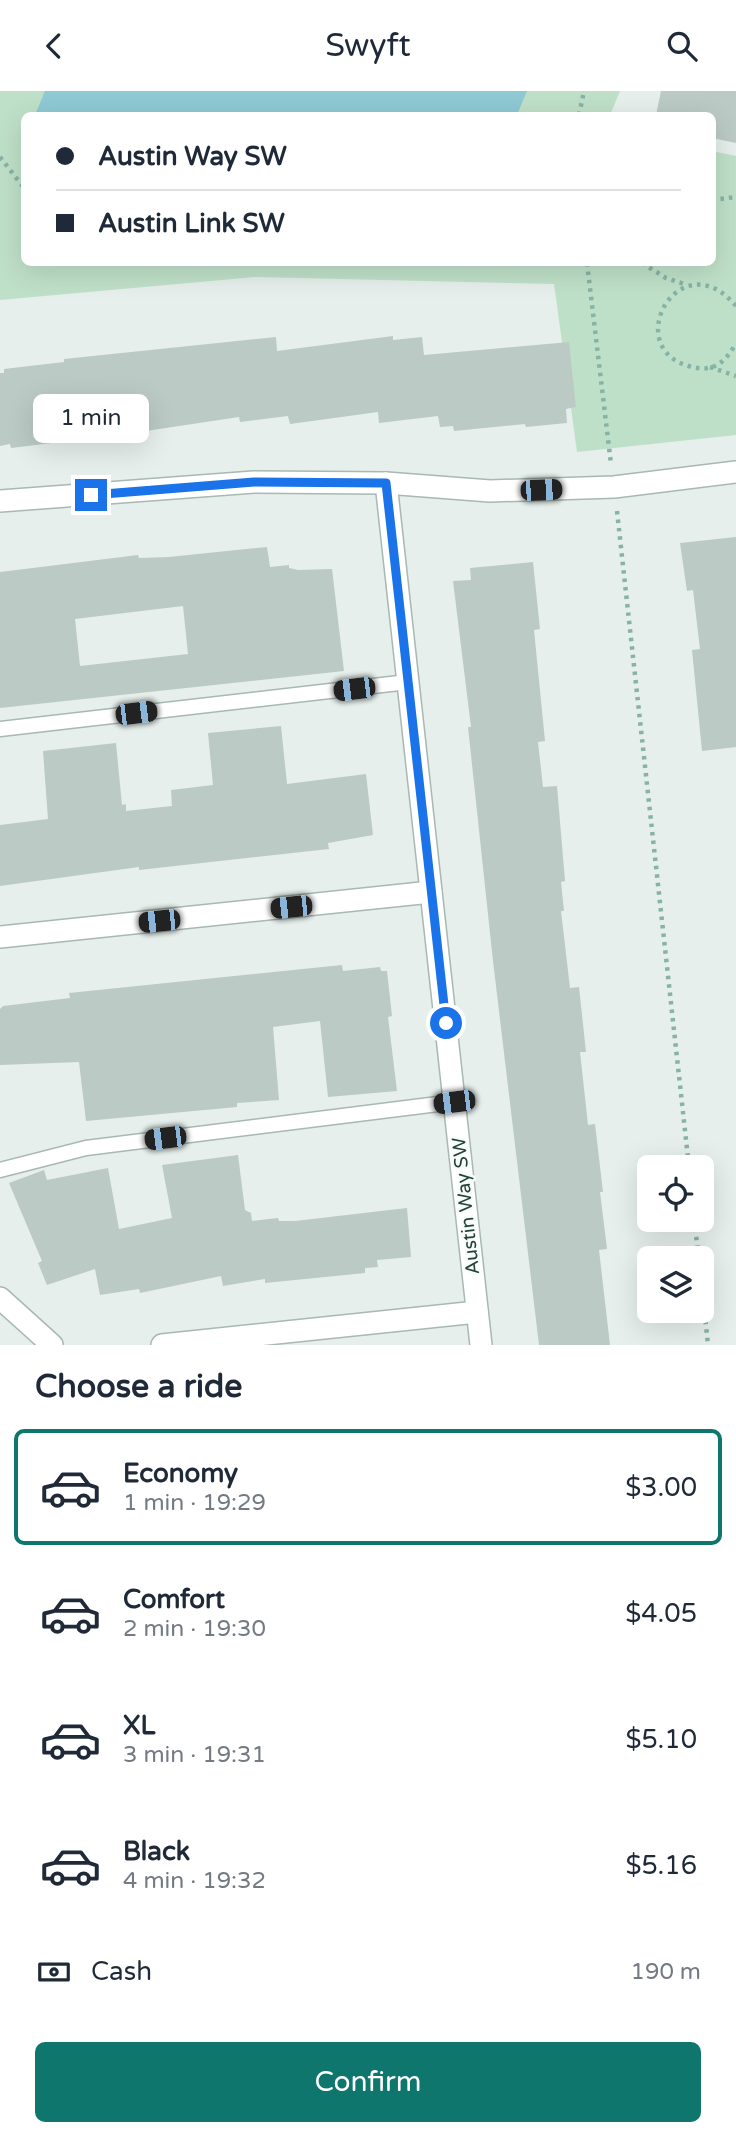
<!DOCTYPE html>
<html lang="en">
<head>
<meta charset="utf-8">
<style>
  :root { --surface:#fff; --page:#f6f6f7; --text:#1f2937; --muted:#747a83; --line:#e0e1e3; --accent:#0f766e }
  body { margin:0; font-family:"Varela Round",sans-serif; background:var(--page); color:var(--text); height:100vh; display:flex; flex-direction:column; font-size:26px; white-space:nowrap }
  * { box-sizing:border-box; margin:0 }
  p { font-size:23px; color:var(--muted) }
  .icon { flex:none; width:38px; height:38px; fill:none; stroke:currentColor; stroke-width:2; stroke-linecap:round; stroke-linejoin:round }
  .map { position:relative; height:1254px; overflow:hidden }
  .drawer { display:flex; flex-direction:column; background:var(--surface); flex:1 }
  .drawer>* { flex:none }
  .banner { position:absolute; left:21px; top:21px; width:695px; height:154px; border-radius:10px; box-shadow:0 7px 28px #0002; display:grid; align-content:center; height:154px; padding:0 35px; background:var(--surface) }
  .tools { position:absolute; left:637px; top:1064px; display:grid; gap:14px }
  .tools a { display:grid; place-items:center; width:77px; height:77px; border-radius:10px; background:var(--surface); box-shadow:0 7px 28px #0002; font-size:35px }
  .end { position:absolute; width:32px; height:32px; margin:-16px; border:9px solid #1a73e8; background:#fff; box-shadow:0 0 0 4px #fff }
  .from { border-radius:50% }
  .bubble { position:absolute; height:49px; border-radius:10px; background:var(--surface); box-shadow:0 7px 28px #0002; font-size:23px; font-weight:600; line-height:49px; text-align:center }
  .car { position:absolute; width:21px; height:42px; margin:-21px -10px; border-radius:9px; box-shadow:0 0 5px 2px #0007; background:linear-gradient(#222 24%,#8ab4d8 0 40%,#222 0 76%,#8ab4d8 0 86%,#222 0) }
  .banner b { display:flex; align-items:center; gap:24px; height:66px; font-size:26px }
  .banner b+b { border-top:2px solid var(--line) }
  .banner i { width:18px; height:18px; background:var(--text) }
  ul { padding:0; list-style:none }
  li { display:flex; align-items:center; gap:21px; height:116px; margin:0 14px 10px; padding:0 21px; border:4px solid transparent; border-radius:10px }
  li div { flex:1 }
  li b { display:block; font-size:26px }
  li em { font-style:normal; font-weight:600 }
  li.active { border-color:var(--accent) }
  li>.icon { width:63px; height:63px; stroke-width:1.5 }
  h2 { padding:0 35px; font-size:32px; line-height:84px }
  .pay { display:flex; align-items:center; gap:18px; height:77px; padding:0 35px; font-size:26px }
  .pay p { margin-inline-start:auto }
  .cta { display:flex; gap:14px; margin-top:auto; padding:14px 35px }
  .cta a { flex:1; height:80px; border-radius:10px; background:var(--accent); color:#fff; font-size:28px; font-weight:600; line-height:80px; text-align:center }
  header { display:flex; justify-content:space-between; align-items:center; height:91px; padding:0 35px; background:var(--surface); font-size:32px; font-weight:600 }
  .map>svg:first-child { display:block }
  .green { fill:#bfe0c8 }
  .water { fill:#8ec9d4 }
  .building { fill:#bbcac4; fill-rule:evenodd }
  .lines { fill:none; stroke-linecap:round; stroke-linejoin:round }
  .service-casing { stroke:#a8b8b2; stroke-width:17 }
  .minor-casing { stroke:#a8b8b2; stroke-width:24 }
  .tertiary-casing { stroke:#a8b8b2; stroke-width:24 }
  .path { stroke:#86b3a5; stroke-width:4.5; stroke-dasharray:3.5 5; stroke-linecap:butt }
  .service { stroke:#fff; stroke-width:14 }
  .minor { stroke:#fff; stroke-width:21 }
  .tertiary { stroke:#fff; stroke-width:21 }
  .route { stroke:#1a73e8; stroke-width:9 }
  .labels { text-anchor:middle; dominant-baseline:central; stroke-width:5; stroke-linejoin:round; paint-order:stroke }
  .street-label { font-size:19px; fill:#24423a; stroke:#f7fbf9 }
</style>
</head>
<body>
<header><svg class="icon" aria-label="back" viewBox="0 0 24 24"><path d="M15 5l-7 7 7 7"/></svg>Swyft<svg class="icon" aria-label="search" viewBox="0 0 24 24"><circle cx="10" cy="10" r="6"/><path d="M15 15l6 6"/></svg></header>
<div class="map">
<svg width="736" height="1254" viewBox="0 0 736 1254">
  <rect width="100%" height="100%" fill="#e6efeb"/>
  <path class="green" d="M0 0H620L610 24H24V172H712V60L736 65V344L577 361 554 193 255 186 0 209Z"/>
  <path class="water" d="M45 0H527L517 24H35Z"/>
  <g class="building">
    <path d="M661 0H736V52L712 47V24H656Z"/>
    <path d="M393 245V249L422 246 424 264 569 251 576 316 566 318 567 332 526 336 525 333 454 340 453 335 440 336 438 325 379 332 378 321 290 333 288 325 240 331 239 326 126 343 11 357 10 353 0 355V282H4V278L64 271V268L276 246 277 260Z"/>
    <path d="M736 446V656L702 660 692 559 700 558 693 499 687 500 680 452Z"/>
    <path d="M267 456 270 476 289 474V477L298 479 332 478 344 580 0 617V481L138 464 139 467 169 466ZM183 515 188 563 80 575 75 528Z"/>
    <path d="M533 471 540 538 534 539 545 650 538 651 543 696 557 695 565 790 561 791 564 820H561L570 897 579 896 586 961H580L588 1034 595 1033 603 1101H600L607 1158 599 1159 610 1254H539L493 870 468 636H471L453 490 471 489 470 477Z"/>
    <path d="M281 635 287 693 366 683 373 744 328 752 329 758 139 779V776L0 795V734L48 728 43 660 116 652 122 714 126 713V720L172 715 171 699 213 694 208 642Z"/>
    <path d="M342 874 343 880 380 876 381 880H387L392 925 388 926 397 1000 328 1006 320 930 273 936 279 1009 237 1012V1016L86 1030 79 971 0 974V918L3 915 70 907 69 902Z"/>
    <path d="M238 1064 245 1119 251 1122 252 1130 278 1127 279 1130H295L407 1117 411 1166 377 1169 378 1176 365 1177V1182L265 1192V1188L223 1195 221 1185 140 1202 139 1198 100 1204 95 1178 47 1194 38 1172 42 1170 9 1092 44 1079 47 1089 108 1077 119 1138 172 1127 162 1074Z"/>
  </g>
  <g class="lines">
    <g class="service-casing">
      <g id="service">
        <path d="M0 638 408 591"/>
        <path d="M0 1079 86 1057 454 1011"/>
      </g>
    </g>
    <g class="minor-casing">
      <g id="minor">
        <path d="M386 392 481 1254"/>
        <path d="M0 846 431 801"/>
        <path d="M0 1207 52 1254"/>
        <path d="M162 1254 477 1221"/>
      </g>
    </g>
    <g class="tertiary-casing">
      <path id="tertiary" d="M0 410 254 391 386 392 490 400 614 396 736 381"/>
    </g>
    <g class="path">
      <path d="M579 24 584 0"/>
      <path d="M0 66 24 97"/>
      <path d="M712 109 736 106"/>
      <path d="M587 172 611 373"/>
      <path d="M642 172 666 187 687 194"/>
      <path d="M736 215C678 146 615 265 698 277 717 280 728 267 736 252"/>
      <path d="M710 276 736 285"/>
      <path d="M617 420 689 1076"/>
      <path d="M694 1129 699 1167"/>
      <path d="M702 1196 708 1254"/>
    </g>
    <use href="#service" class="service"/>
    <use href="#minor" class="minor"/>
    <use href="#tertiary" class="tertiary"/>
  </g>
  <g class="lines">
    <path class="route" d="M91 404 254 391 386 392 446 932"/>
  </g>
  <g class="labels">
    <g class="street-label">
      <text transform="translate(466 1115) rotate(-96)">Austin Way SW</text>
    </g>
  </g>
</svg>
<div class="tools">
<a><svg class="icon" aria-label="locate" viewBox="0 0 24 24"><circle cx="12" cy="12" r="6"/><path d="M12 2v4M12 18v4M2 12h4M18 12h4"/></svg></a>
<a><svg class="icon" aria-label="layers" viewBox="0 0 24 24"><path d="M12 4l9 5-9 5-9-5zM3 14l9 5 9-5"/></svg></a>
</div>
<i class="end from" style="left:446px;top:932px"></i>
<i class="end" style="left:91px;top:404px"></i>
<div class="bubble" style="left:33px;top:303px;width:116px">1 min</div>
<i class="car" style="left:541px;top:399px;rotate:88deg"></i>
<i class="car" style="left:354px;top:598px;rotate:263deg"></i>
<i class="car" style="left:136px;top:622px;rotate:83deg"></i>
<i class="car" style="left:291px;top:816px;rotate:264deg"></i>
<i class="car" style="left:159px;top:830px;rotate:264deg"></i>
<i class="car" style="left:454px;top:1011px;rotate:263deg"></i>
<i class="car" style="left:165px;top:1047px;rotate:263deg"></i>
<div class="banner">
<b><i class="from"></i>Austin Way SW</b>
<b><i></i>Austin Link SW</b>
</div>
</div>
<section class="drawer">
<h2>Choose a ride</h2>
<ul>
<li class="active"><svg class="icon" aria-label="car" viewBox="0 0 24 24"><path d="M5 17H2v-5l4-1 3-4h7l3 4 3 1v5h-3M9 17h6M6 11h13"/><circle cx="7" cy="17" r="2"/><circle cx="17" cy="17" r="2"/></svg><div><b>Economy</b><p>1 min · 19:29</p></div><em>$3.00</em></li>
<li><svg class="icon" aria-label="car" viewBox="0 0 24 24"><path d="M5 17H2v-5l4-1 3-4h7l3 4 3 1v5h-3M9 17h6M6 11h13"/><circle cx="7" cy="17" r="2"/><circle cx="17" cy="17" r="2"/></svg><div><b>Comfort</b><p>2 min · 19:30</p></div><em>$4.05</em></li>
<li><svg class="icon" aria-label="car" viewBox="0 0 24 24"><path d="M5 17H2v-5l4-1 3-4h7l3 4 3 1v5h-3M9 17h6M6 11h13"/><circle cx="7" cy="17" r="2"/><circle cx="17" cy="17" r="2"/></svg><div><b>XL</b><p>3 min · 19:31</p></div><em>$5.10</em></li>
<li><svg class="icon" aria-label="car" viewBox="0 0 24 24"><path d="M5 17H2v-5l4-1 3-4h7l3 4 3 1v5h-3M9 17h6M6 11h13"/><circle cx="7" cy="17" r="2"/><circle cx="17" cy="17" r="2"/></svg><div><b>Black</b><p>4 min · 19:32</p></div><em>$5.16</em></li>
</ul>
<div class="pay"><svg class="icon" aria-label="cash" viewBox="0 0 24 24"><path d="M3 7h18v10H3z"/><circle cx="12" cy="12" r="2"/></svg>Cash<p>190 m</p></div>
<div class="cta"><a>Confirm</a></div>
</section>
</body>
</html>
